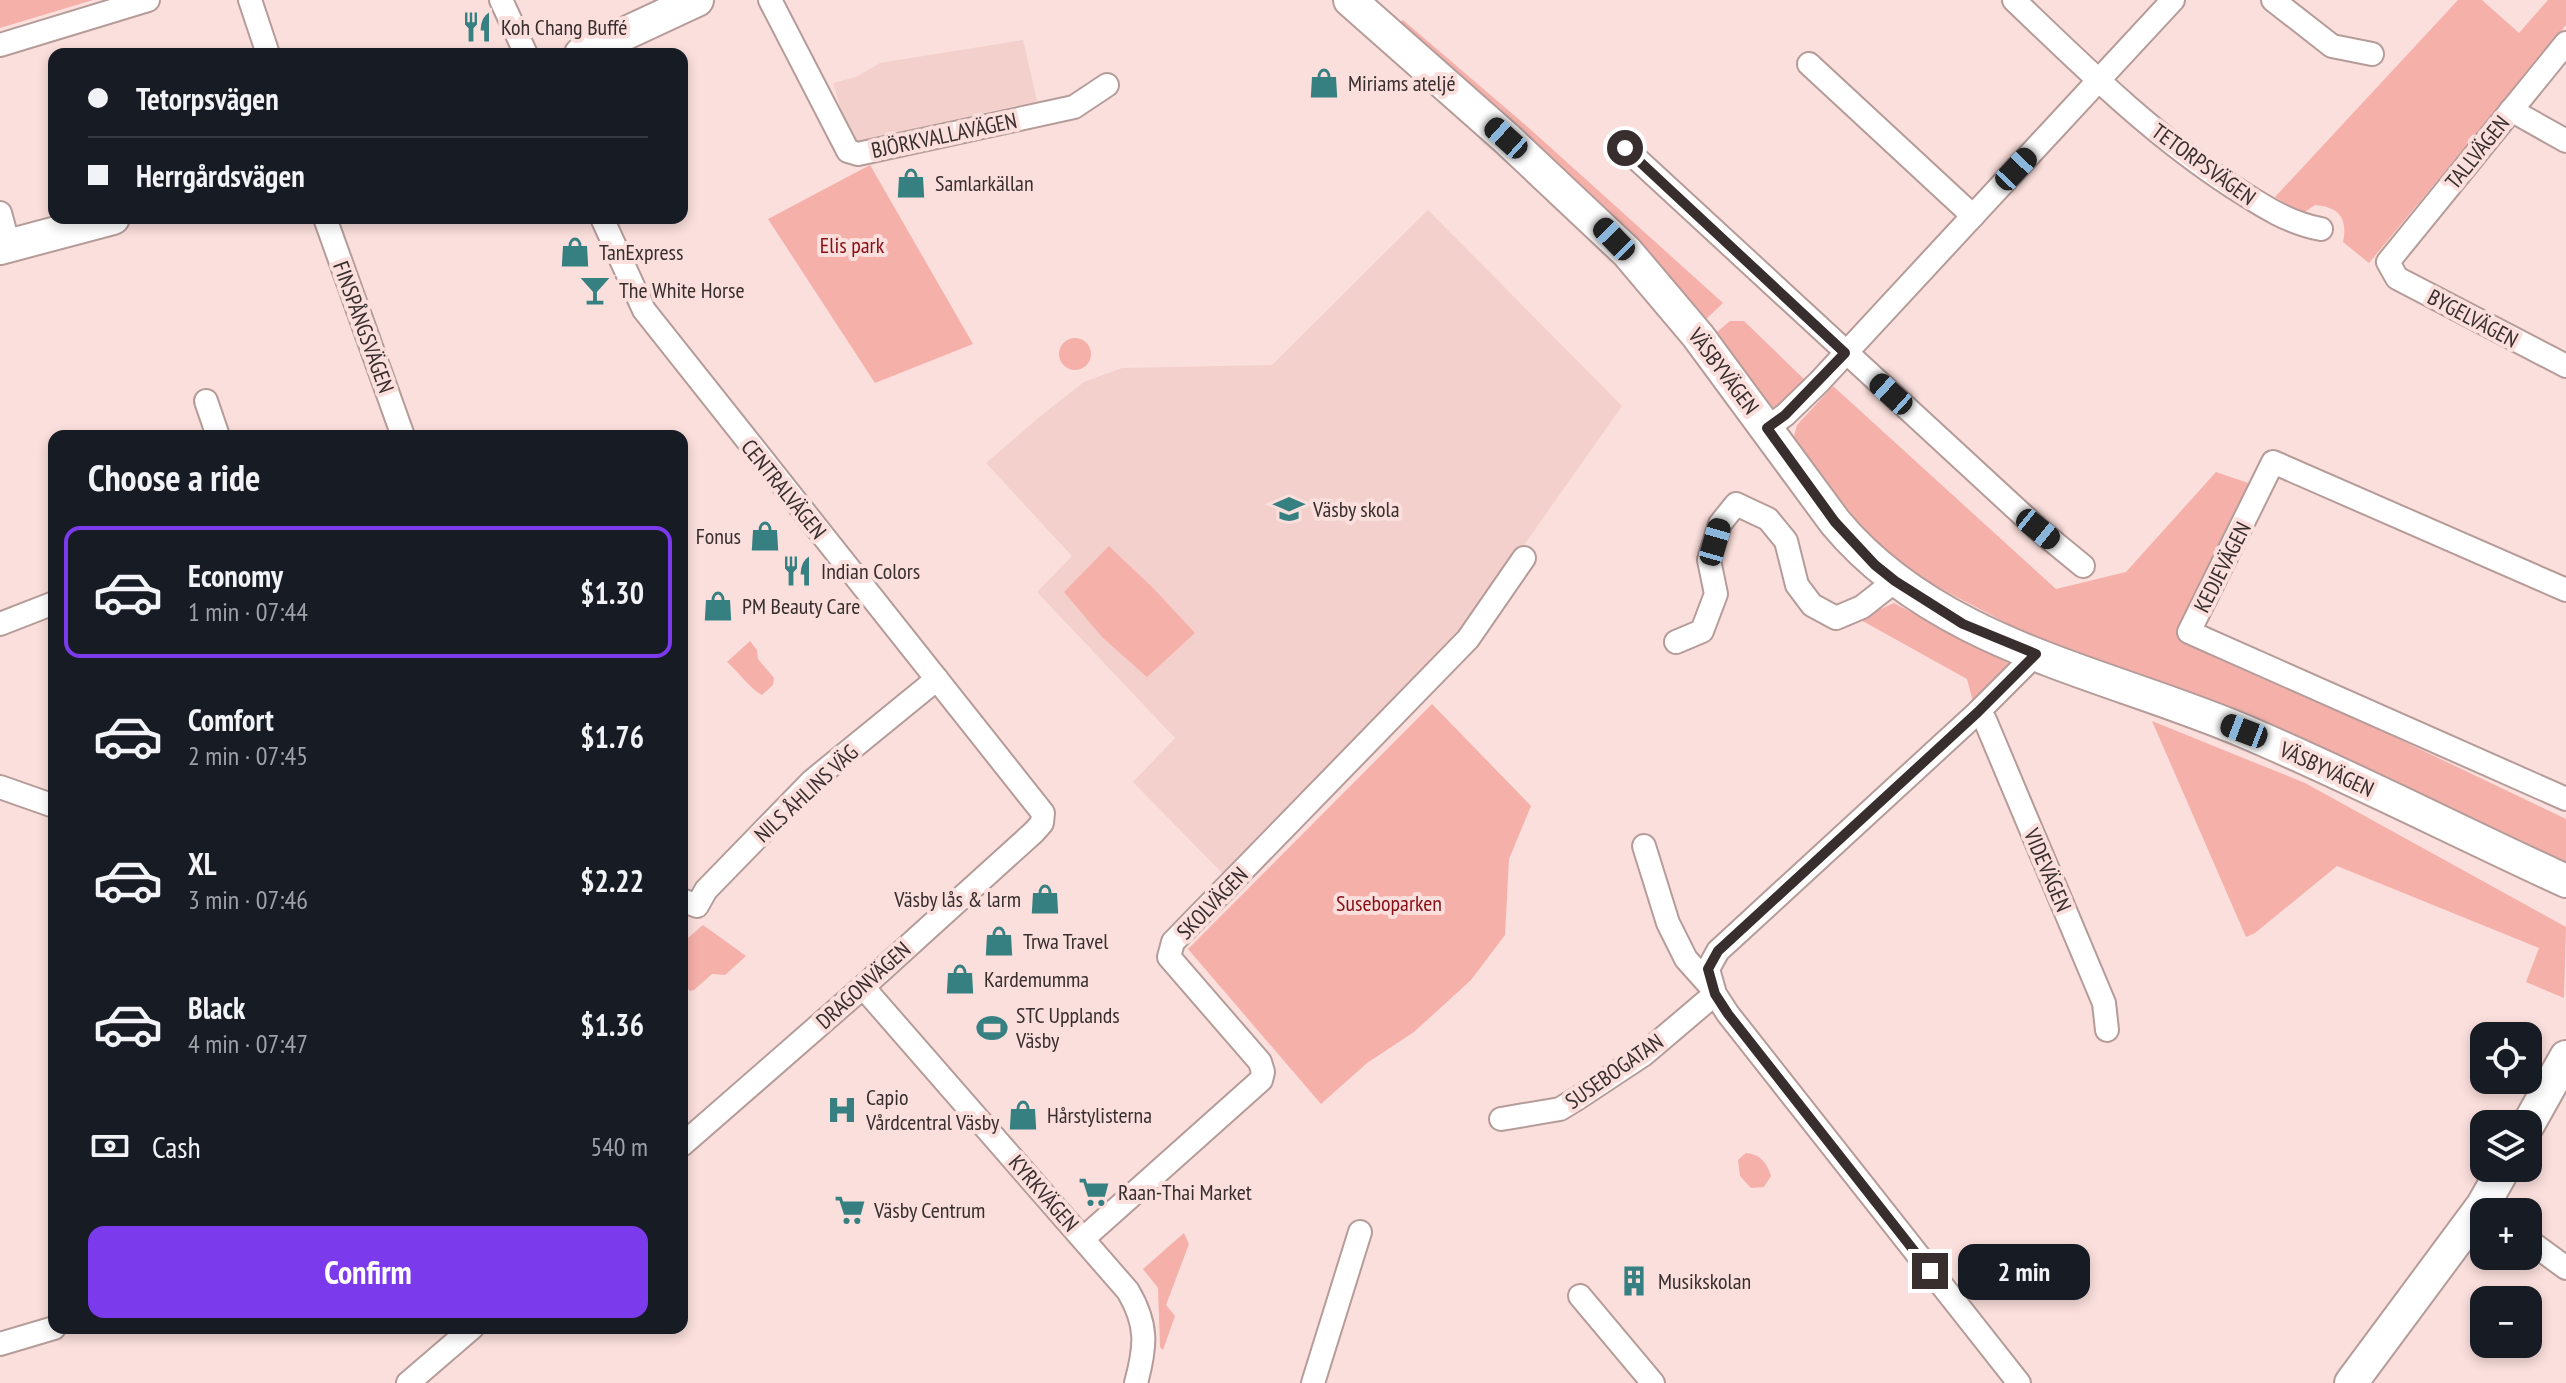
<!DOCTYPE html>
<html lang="en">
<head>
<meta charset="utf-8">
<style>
  :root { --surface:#171b24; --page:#242831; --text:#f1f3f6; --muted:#9ea1a6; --line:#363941; --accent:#7c3aed }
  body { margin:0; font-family:"PT Sans Narrow",sans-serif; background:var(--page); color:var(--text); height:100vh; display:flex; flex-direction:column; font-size:30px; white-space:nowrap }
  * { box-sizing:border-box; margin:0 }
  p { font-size:26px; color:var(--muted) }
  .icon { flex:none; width:44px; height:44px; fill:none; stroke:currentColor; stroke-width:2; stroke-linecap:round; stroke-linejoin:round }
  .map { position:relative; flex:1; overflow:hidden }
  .details { position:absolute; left:48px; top:430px; width:640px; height:904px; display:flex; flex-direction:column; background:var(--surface); border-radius:16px; box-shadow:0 4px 12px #0003 }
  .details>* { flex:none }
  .banner { position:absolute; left:48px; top:48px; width:640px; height:176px; border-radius:16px; box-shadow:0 4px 12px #0003; display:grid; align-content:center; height:176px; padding:0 40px; background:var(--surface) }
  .fabs { position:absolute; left:2470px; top:1022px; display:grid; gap:16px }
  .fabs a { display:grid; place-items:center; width:72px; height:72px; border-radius:16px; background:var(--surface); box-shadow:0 4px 12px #0003; font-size:40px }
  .end { position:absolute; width:36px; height:36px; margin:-18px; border:10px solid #382e2d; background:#fff; box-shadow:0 0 0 4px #fff }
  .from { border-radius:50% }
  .bubble { position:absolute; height:56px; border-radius:16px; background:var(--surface); box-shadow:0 4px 12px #0003; font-size:26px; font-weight:600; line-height:56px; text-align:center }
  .car { position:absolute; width:24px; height:48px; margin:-24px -12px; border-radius:10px; box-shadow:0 0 6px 2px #0007; background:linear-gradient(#222 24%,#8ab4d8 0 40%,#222 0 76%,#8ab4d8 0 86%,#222 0) }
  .banner b { display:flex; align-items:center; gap:28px; height:76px; font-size:30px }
  .banner b+b { border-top:2px solid var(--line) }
  .banner i { width:20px; height:20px; background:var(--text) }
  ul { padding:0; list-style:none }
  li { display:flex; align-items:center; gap:24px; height:132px; margin:0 16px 12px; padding:0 24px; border:4px solid transparent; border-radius:16px }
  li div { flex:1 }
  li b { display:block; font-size:30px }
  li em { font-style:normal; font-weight:600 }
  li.active { border-color:var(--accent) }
  li>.icon { width:72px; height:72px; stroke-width:1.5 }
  h2 { padding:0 40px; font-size:36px; line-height:96px }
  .pay { display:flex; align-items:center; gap:20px; height:88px; padding:0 40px; font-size:30px }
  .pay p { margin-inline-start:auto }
  .action { display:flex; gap:16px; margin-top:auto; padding:16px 40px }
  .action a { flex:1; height:92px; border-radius:16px; background:var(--accent); color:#fff; font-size:32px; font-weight:600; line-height:92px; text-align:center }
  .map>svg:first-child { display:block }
  .built { fill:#f3d0cc }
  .green { fill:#f6b0aa }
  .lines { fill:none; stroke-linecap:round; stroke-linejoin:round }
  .street-casing { stroke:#b59c99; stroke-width:26 }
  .secondary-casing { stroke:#b59c99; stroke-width:36 }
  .street { stroke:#fff; stroke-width:22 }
  .secondary { stroke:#fff; stroke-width:32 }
  .route { stroke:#382e2d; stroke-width:10 }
  .labels { text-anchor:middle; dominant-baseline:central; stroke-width:8; stroke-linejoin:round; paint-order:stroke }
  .poi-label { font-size:22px; fill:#382e2d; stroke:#fadfdc; text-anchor:start }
  .street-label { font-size:22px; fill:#382e2d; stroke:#fadfdc }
  .park-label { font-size:22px; fill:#870e16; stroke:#fadfdc }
</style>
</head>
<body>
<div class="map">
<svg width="2566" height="1383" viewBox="0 0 2566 1383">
  <rect width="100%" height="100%" fill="#fadfdc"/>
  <g class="built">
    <path d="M1023 40 1037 101 851 143 833 83 856 77 880 63Z"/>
    <path d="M1428 210 1622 406 1467 626 1227 878 1133 782 1175 738 1037 592 1072 556 986 463 1043 414 1084 382 1122 368 1272 365Z"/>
  </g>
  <g class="green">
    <path d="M0 0H93L0 28Z"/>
    <path d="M2458 0H2482L2519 33 2548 0H2566V25L2369 263 2343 242C2348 218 2339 207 2315 205L2302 214 2275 197Z"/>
    <path d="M1403 20 1530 129 1723 303 1700 325 1398 25Z"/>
    <path d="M870 165 973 344 875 383 768 219Z"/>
    <path d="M1730 321H1744L1807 382 1779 409 1763 404 1716 343 1717 332Z"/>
    <circle cx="1075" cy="354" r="16"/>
    <path d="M1833 386 2056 589 2126 572 2216 472 2254 485 2190 646 2382 731 2566 819V864L2161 686 2018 629 1926 581 1870 537 1793 440 1797 425Z"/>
    <path d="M1109 546 1154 589 1195 633 1147 677 1102 637 1064 592Z"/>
    <path d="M1894 603 2012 665 1973 702 1967 679 1859 619Z"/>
    <path d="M750 641 757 650 758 659 774 678 773 685 762 695C749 688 739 672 727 662Z"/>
    <path d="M1432 704 1531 806 1509 859 1505 935 1471 980 1414 1032 1367 1063 1321 1104 1188 949Z"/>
    <path d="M2152 721 2305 783 2566 927 2564 998 2526 982 2539 948 2337 866 2255 933 2246 937Z"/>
    <path d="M703 925 746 956 725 975 712 974 694 990 690 991 682 982V943Z"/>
    <path d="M1746 1153C1760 1154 1767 1163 1771 1176L1764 1187 1751 1188 1740 1176 1738 1160Z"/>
    <path d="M1184 1233 1189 1244 1166 1305 1175 1316 1163 1350 1160 1347 1158 1288 1143 1269Z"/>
  </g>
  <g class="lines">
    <g class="street-casing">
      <g id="street">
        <path d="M250 0 268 54"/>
        <path d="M501 0 526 54"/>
        <path d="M770 0 848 151 858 154 1074 107 1107 85"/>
        <path d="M2014 0C2084 67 2151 134 2233 187 2261 205 2288 223 2321 229"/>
        <path d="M2273 0 2332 46 2372 54"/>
        <path d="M2566 43 2388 262 2397 278 2566 366"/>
        <path d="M0 45 148 0"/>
        <path d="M1809 64 1973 216"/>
        <path d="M2511 110 2566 141"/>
        <path d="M1625 148 2038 529 2083 566"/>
        <path d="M0 213 9 246"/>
        <path d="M325 218 403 436"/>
        <path d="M602 218 644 310 1043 813 1042 823 1034 832 863 987 682 1145"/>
        <path d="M206 401 218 436"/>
        <path d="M1767 428 1785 415 1819 382 2173 0"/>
        <path d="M2566 590 2273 462 2189 632 2566 799"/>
        <path d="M0 624 54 603"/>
        <path d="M1676 642 1702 631 1716 594 1709 560 1720 524 1736 504 1768 519 1786 541 1797 585 1812 605 1836 618 1862 607 1895 581"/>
        <path d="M1978 712 1985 720 2104 1003 2107 1030"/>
        <path d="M0 787 54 806"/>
        <path d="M1644 846 1668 923 1686 959 1711 987"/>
        <path d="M682 900 697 906 706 890 812 781 937 679"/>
        <path d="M863 987 1128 1291C1148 1325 1146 1346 1136 1383"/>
        <path d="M1501 1119 1560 1109 1578 1098 1643 1055 1715 994"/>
        <path d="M1084 1238 1261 1080 1263 1072 1260 1062 1169 957 1173 942 1468 639 1524 558"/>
        <path d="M2528 1240 2566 1268"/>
        <path d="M1580 1296 1653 1383"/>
        <path d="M0 1344 54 1328"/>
        <path d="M408 1383 472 1328"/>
        <path d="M1313 1383 1360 1232"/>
        <path d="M2019 1383 1728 1014 1715 994 1708 969 1718 951 1978 712 2036 654"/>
      </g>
    </g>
    <g class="secondary-casing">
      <g id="secondary">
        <path d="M1350 0 1506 138 1627 252 1698 336 1835 522C1937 645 2105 672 2246 732 2354 778 2459 832 2566 881"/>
        <path d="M581 54 697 0"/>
        <path d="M0 248 113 218"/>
        <path d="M2528 1125 2566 1057"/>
        <path d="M2351 1383 2483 1205 2504 1168"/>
      </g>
    </g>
    <use href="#street" class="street"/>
    <use href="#secondary" class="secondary"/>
  </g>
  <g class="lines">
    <path class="route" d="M1625 148 1845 353 1785 415 1767 428 1835 522 1875 565 1895 581 1963 624 2036 654 1978 712 1718 951 1708 969 1715 994 1728 1014 1930 1271"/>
  </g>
  <defs>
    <g id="restaurant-bare" transform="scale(2.4)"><path d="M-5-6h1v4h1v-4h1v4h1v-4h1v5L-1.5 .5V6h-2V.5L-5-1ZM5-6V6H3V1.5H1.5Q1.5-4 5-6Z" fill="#378082" stroke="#fadfdc" stroke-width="2.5" paint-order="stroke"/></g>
    <g id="shop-bare" transform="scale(2.4)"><path d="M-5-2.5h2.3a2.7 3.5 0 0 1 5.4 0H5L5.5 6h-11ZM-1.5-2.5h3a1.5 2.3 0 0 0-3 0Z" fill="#378082" stroke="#fadfdc" stroke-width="2.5" paint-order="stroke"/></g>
    <g id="bar-bare" transform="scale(2.4)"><path d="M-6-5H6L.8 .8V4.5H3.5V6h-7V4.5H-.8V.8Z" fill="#378082" stroke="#fadfdc" stroke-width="2.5" paint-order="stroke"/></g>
    <g id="school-bare" transform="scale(2.4)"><path d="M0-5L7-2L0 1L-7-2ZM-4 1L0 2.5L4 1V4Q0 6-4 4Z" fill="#378082" stroke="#fadfdc" stroke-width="2.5" paint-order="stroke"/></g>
    <g id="stadium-bare" transform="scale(2.4)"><path d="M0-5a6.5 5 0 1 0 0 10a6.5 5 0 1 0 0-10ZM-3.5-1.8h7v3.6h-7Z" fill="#378082" stroke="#fadfdc" stroke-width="2.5" paint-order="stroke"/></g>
    <g id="hospital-bare" transform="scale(2.4)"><path d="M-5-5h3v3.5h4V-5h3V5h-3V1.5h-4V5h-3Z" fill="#378082" stroke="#fadfdc" stroke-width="2.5" paint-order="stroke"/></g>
    <g id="supermarket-bare" transform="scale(2.4)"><path d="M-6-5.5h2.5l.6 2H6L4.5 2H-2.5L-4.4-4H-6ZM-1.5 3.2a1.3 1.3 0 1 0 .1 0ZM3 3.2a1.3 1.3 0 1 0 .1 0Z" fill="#378082" stroke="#fadfdc" stroke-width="2.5" paint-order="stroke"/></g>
    <g id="building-bare" transform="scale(2.4)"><path d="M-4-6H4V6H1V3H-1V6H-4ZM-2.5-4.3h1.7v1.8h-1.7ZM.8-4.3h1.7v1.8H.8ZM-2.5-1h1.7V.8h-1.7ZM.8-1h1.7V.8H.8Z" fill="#378082" stroke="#fadfdc" stroke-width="2.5" paint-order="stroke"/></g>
  </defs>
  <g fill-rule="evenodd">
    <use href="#restaurant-bare" x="477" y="27"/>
    <use href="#shop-bare" x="1324" y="83"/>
    <use href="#shop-bare" x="911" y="183"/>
    <use href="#shop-bare" x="575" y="252"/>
    <use href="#bar-bare" x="595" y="290"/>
    <use href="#school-bare" x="1289" y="509"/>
    <use href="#shop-bare" x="765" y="536"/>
    <use href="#restaurant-bare" x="797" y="571"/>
    <use href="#shop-bare" x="718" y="606"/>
    <use href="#shop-bare" x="1045" y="899"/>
    <use href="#shop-bare" x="999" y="941"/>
    <use href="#shop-bare" x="960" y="979"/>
    <use href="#stadium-bare" x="992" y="1028"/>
    <use href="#hospital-bare" x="842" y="1110"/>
    <use href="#shop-bare" x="1023" y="1115"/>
    <use href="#supermarket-bare" x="1094" y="1192"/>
    <use href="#supermarket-bare" x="850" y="1210"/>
    <use href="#building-bare" x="1634" y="1281"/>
  </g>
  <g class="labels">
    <g class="poi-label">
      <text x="501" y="27">Koh Chang Buffé</text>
      <text x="1348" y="83">Miriams ateljé</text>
      <text x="935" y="183">Samlarkällan</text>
      <text x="599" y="252">TanExpress</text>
      <text x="619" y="290">The White Horse</text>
      <text x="1313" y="509">Väsby skola</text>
      <text x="741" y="536" text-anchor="end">Fonus</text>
      <text x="821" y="571">Indian Colors</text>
      <text x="742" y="606">PM Beauty Care</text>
      <text x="1021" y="899" text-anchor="end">Väsby lås &amp; larm</text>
      <text x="1023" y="941">Trwa Travel</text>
      <text x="984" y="979">Kardemumma</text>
      <text x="1016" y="1015">STC Upplands<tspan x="1016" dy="25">Väsby</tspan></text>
      <text x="866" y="1097">Capio<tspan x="866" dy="25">Vårdcentral Väsby</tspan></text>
      <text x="1047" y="1115">Hårstylisterna</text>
      <text x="1118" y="1192">Raan-Thai Market</text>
      <text x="874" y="1210">Väsby Centrum</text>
      <text x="1658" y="1281">Musikskolan</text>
    </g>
    <g class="street-label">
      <text transform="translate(944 135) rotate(-12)">BJÖRKVALLAVÄGEN</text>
      <text transform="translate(2477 152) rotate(-51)">TALLVÄGEN</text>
      <text transform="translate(2204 164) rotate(36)">TETORPSVÄGEN</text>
      <text transform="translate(2473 318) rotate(28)">BYGELVÄGEN</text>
      <text transform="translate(364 327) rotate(70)">FINSPÅNGSVÄGEN</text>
      <text transform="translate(1724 371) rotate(53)">VÄSBYVÄGEN</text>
      <text transform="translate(784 489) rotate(51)">CENTRALVÄGEN</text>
      <text transform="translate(2222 567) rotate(-63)">KEDJEVÄGEN</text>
      <text transform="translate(2327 769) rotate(25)">VÄSBYVÄGEN</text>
      <text transform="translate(806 793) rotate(-43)">NILS ÅHLINS VÄG</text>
      <text transform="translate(2048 870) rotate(67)">VIDEVÄGEN</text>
      <text transform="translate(1212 903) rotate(-46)">SKOLVÄGEN</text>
      <text transform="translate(863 985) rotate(-42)">DRAGONVÄGEN</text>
      <text transform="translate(1614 1071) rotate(-35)">SUSEBOGATAN</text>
      <text transform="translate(1044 1193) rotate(49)">KYRKVÄGEN</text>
    </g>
    <g class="park-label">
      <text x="852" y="245">Elis park</text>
      <text x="1389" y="903">Suseboparken</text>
    </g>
  </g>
</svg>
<div class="fabs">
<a><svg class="icon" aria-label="locate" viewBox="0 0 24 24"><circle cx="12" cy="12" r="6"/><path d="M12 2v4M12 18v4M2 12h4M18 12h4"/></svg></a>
<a><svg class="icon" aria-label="layers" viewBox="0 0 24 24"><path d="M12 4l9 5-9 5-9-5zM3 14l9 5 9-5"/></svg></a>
<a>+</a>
<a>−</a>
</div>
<i class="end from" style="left:1625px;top:148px"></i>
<i class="end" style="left:1930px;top:1271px"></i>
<div class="bubble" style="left:1958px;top:1244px;width:132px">2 min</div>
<i class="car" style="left:1506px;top:138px;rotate:312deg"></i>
<i class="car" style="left:2016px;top:169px;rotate:43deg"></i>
<i class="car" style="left:1614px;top:239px;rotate:316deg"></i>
<i class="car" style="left:1891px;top:394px;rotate:312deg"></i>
<i class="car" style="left:2038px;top:529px;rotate:129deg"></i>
<i class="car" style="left:1715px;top:542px;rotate:16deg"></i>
<i class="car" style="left:2244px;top:731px;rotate:291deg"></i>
<div class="banner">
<b><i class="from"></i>Tetorpsvägen</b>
<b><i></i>Herrgårdsvägen</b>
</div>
<section class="details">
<h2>Choose a ride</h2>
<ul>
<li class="active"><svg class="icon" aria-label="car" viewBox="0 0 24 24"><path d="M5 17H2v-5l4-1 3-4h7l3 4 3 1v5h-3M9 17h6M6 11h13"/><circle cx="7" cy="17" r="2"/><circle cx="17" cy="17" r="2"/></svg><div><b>Economy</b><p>1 min · 07:44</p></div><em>$1.30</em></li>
<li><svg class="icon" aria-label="car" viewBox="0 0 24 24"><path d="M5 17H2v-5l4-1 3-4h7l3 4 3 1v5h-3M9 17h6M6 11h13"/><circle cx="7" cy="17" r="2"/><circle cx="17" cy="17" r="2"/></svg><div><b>Comfort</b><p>2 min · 07:45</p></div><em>$1.76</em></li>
<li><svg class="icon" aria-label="car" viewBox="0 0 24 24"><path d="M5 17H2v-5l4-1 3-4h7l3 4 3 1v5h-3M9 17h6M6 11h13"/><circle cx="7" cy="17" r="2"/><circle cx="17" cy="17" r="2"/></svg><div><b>XL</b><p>3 min · 07:46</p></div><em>$2.22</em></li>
<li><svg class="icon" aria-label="car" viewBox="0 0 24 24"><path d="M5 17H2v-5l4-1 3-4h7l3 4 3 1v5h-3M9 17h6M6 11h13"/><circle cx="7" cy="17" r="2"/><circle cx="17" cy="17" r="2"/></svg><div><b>Black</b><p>4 min · 07:47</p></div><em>$1.36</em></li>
</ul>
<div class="pay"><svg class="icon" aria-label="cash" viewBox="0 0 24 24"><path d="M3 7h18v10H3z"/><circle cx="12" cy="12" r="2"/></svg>Cash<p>540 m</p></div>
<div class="action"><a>Confirm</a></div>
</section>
</div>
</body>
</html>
